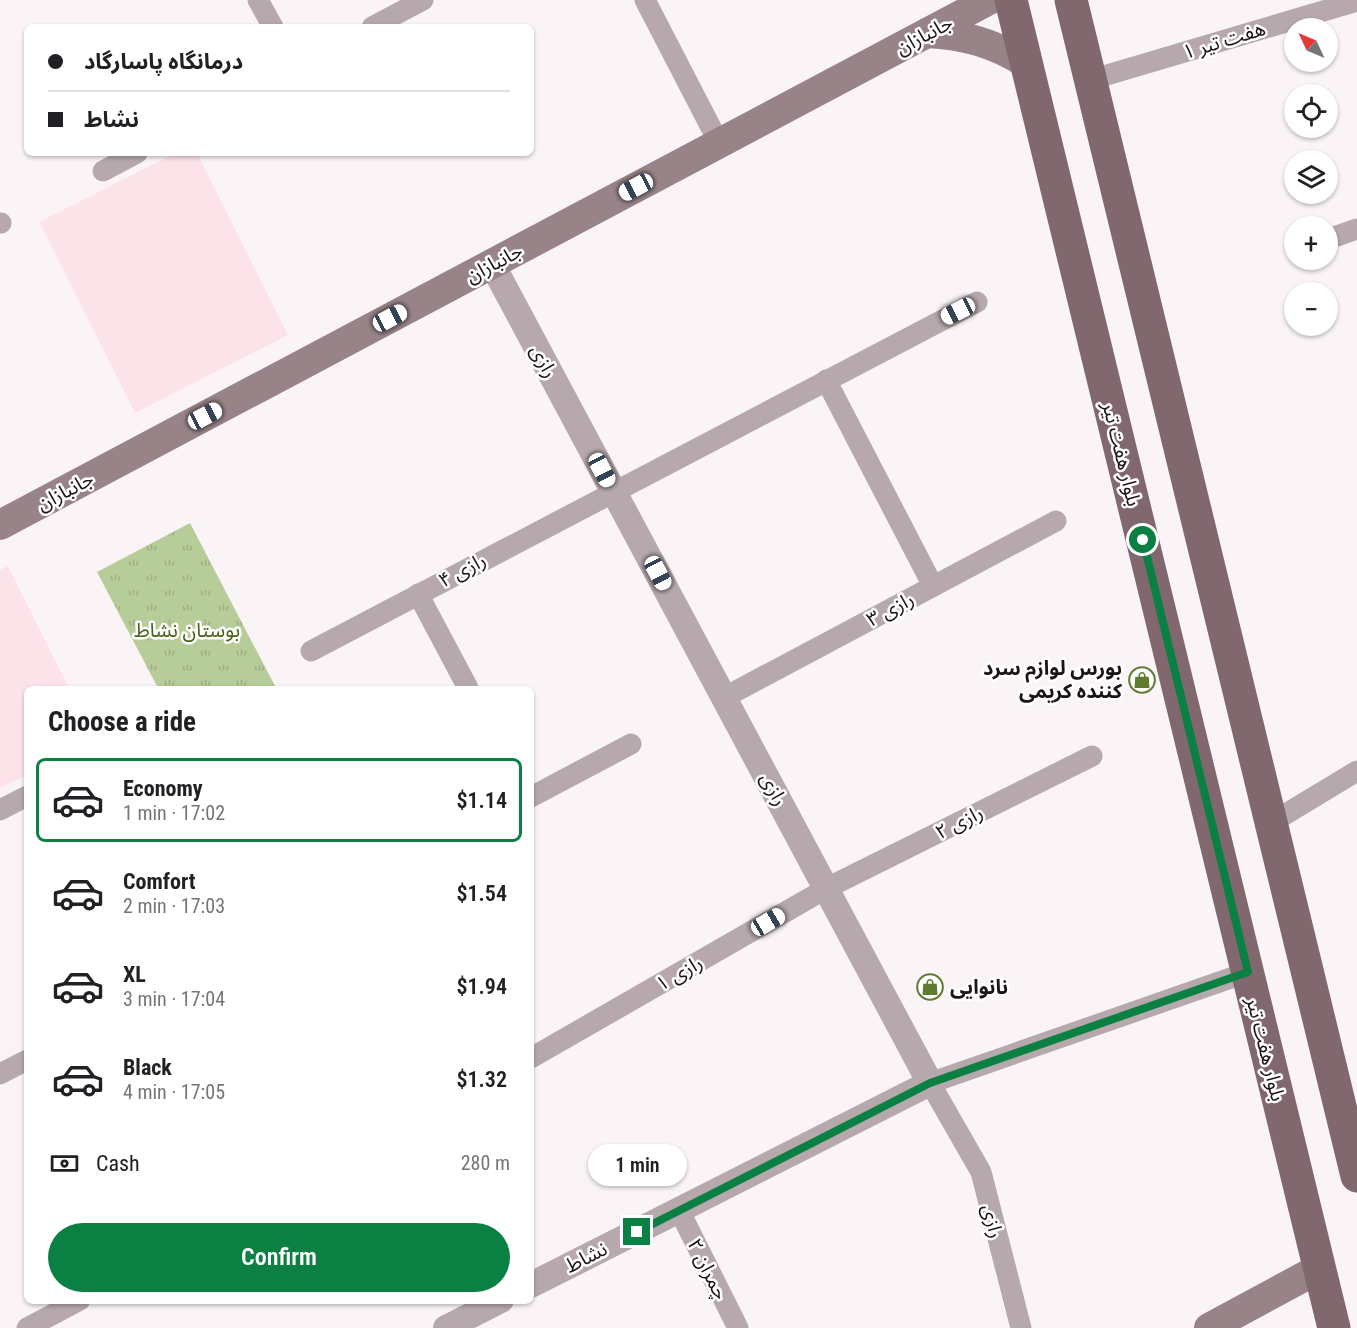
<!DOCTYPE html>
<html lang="en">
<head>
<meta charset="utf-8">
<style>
  :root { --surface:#fff; --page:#f2f2f2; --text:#202124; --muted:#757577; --line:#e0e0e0; --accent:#0b8043 }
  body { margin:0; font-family:"Roboto Condensed","Noto Sans Arabic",sans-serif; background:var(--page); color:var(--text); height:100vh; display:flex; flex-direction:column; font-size:22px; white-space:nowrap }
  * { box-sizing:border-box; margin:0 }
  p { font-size:20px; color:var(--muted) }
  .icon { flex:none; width:33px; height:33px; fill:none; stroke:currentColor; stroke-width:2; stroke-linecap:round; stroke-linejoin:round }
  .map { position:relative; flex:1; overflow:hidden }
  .drawer { position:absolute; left:24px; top:686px; width:510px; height:618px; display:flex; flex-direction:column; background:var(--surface); border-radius:9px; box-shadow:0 2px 4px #0004 }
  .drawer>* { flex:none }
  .top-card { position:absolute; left:24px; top:24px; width:510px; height:132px; border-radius:9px; box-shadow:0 2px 4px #0004; display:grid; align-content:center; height:132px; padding:0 24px; background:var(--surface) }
  .needle { width:39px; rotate:314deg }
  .tools { position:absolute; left:1284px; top:18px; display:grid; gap:12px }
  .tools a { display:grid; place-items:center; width:54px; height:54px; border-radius:50%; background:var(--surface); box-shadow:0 2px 4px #0004; font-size:30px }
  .end { position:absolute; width:27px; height:27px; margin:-14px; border:8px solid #0b8043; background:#fff; box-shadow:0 0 0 3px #fff }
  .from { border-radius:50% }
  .bubble { position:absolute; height:42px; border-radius:21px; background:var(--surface); box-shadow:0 2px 4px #0004; font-size:20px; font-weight:600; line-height:42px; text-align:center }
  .car { position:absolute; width:18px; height:36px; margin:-18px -9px; border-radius:8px; box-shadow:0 0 4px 2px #0007; background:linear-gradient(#fff 24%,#345 0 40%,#fff 0 76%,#345 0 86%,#fff 0) }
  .top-card b { display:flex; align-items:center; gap:21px; height:57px; font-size:22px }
  .top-card b+b { border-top:2px solid var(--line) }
  .top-card i { width:15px; height:15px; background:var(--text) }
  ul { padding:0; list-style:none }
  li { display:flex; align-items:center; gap:18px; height:84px; margin:0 12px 9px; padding:0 12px; border:3px solid transparent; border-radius:9px }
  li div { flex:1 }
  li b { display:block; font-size:22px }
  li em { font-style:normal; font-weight:600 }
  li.active { border-color:var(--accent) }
  li>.icon { width:54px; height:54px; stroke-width:1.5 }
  h2 { padding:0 24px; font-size:27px; line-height:72px }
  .pay { display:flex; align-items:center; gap:15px; height:66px; padding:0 24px; font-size:22px }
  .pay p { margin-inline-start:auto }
  .action { display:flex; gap:12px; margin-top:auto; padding:12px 24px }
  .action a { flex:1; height:69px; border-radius:36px; background:var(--accent); color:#fff; font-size:24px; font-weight:600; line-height:69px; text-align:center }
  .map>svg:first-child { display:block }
  .built { fill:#fce3e9 }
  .park { fill:url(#park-tufts) }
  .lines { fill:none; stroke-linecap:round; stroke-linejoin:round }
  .minor { stroke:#b6a8ac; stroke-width:21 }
  .tertiary { stroke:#b6a8ac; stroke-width:26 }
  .secondary { stroke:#978388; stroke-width:30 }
  .primary { stroke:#80686e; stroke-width:33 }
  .route { stroke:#0b8043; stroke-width:8 }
  .labels { text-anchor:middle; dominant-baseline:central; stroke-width:5; stroke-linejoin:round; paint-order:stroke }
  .street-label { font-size:20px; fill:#1d1215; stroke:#fff }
  .park-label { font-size:20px; fill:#476118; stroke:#fff }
  .poi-label { font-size:20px; font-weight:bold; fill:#1d1215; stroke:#fff; text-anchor:end }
</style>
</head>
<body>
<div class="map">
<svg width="1357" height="1328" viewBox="0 0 1357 1328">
  <defs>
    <pattern id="park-tufts" width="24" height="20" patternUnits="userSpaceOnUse" patternTransform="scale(1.5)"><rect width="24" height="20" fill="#b7cd99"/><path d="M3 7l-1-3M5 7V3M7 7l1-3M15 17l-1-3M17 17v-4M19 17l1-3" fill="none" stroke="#9daf83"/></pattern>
  </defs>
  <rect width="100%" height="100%" fill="#fbf4f6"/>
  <g class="built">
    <path d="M176 153H197L288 335 135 413 39 222Z"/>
    <path d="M8 566 69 688H27V775L0 788V570Z"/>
  </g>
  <path class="park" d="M190 523 276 688H158L97 572Z"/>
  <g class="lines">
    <g class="minor">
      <path d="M258 0 273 27"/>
      <path d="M645 0 719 143"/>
      <path d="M372 27 423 0"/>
      <path d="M1090 80 1357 1"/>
      <path d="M103 171 137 153"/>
      <path d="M0 223H1"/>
      <path d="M1337 236 1357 229"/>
      <path d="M826 380 933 586"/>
      <path d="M418 594 468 688"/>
      <path d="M311 651 977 302"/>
      <path d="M725 697 1056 521"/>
      <path d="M531 797 631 744"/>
      <path d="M0 810 27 796"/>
      <path d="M1271 823 1357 771"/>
      <path d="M531 1058 827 888 1092 756"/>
      <path d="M0 1074 27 1060"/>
      <path d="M679 1210 738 1328"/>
      <path d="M27 1328 80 1300"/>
      <path d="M1021 1328 981 1172 930 1083 1248 972"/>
    </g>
    <g class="tertiary">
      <path d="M492 264 930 1083 531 1285"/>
      <path d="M446 1328 501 1300"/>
    </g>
    <g class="secondary">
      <path d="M927 33C965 35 993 43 1026 63"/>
      <path d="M0 525 989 0"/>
      <path d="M1209 1328 1320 1268"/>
    </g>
    <g class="primary">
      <path d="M1011 0 1334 1328"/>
      <path d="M1071 0 1357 1176"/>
    </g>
  </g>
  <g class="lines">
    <path class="route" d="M637 1232 930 1083 1248 972 1143 540"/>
  </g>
  <defs>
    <g id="shop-ring" transform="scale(1.35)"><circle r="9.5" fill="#fff" stroke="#5f7b2f" stroke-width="1.5"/><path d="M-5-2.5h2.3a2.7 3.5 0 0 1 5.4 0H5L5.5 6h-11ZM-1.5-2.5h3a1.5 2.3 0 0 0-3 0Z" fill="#5f7b2f"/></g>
  </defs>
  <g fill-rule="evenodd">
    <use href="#shop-ring" x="1142" y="680"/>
    <use href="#shop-ring" x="930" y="987"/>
  </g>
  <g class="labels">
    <g class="street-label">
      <text transform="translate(924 35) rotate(-28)">جانبازان</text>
      <text transform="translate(1224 40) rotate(-17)">هفت تیر ۱</text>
      <text transform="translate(494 263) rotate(-28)">جانبازان</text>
      <text transform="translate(544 361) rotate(62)">رازی</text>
      <text transform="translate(1122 454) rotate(76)">بلوار هفت تیر</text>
      <text transform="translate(65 491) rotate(-28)">جانبازان</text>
      <text transform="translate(462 570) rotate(-28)">رازی ۴</text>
      <text transform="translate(890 609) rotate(-28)">رازی ۳</text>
      <text transform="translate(774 789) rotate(62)">رازی</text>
      <text transform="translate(959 822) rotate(-27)">رازی ۲</text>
      <text transform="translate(679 973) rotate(-30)">رازی ۱</text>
      <text transform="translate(1266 1049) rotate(76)">بلوار هفت تیر</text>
      <text transform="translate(993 1221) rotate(76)">رازی</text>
      <text transform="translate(586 1257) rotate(-27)">نشاط</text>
      <text transform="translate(708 1269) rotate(63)">چمران ۲</text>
    </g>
    <g class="park-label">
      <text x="187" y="630">بوستان نشاط</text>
    </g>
    <g class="poi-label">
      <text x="1122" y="668">بورس لوازم سرد<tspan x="1122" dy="23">کننده کریمی</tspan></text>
      <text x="950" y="987" text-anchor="start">نانوایی</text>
    </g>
  </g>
</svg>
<div class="tools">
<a><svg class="needle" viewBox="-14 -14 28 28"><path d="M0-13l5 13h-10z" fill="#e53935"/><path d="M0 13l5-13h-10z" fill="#757577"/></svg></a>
<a><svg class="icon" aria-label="locate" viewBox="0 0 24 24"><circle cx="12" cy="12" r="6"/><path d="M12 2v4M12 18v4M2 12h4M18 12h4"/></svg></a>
<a><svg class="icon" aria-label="layers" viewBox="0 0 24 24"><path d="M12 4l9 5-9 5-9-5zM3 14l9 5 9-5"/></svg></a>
<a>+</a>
<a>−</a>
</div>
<i class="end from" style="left:1143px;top:540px"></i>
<i class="end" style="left:637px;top:1232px"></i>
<div class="bubble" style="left:588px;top:1144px;width:99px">1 min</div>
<i class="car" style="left:636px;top:187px;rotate:242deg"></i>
<i class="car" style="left:958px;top:311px;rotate:243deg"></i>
<i class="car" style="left:390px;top:318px;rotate:62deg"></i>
<i class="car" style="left:205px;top:416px;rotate:62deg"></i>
<i class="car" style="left:602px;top:470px;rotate:152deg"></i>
<i class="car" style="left:658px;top:573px;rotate:152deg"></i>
<i class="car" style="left:768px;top:922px;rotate:60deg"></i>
<div class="top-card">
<b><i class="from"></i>درمانگاه پاسارگاد</b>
<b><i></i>نشاط</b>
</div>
<section class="drawer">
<h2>Choose a ride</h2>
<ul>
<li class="active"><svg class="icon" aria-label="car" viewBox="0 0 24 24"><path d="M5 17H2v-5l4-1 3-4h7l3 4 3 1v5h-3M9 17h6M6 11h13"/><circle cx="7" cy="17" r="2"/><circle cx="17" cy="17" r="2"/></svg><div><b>Economy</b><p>1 min · 17:02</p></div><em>$1.14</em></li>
<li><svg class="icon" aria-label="car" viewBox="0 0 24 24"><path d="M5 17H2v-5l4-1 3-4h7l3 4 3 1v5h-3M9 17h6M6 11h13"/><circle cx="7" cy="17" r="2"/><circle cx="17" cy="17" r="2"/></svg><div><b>Comfort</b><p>2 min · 17:03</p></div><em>$1.54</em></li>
<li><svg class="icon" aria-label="car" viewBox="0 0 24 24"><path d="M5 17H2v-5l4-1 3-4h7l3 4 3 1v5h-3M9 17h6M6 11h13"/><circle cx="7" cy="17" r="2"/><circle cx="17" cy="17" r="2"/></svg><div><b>XL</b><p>3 min · 17:04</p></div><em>$1.94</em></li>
<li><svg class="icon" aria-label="car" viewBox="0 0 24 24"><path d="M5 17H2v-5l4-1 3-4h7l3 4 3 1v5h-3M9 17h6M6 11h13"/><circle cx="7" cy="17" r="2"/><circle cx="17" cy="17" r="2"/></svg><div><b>Black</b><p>4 min · 17:05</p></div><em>$1.32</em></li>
</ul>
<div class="pay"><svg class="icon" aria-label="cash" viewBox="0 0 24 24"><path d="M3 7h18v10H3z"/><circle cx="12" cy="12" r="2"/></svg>Cash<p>280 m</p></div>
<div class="action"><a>Confirm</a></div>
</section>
</div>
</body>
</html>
